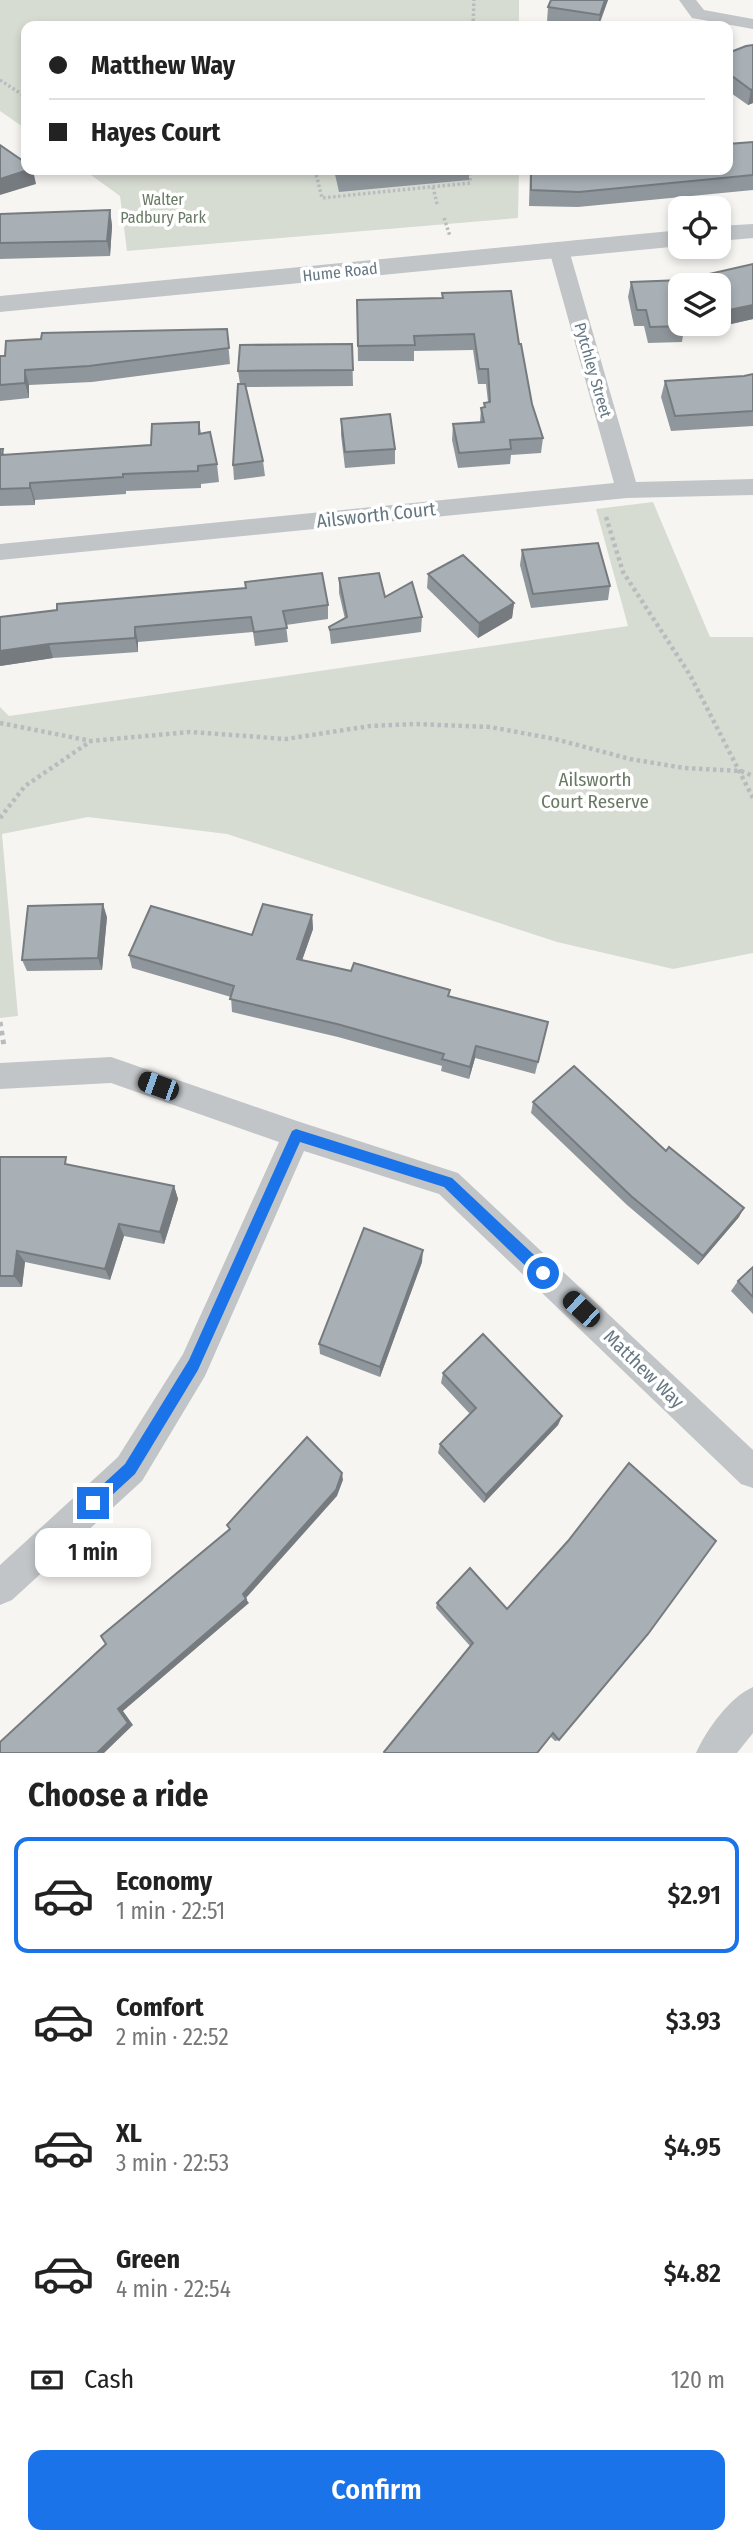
<!DOCTYPE html>
<html lang="en">
<head>
<meta charset="utf-8">
<style>
  :root { --surface:#fff; --page:#f6f6f6; --text:#222; --muted:#767676; --line:#e0e0e0; --accent:#1a73e8 }
  body { margin:0; font-family:"Fira Sans Condensed",sans-serif; background:var(--page); color:var(--text); height:100vh; display:flex; flex-direction:column; font-size:26px; white-space:nowrap }
  * { box-sizing:border-box; margin:0 }
  p { font-size:23px; color:var(--muted) }
  .icon { flex:none; width:38px; height:38px; fill:none; stroke:currentColor; stroke-width:2; stroke-linecap:round; stroke-linejoin:round }
  .map { position:relative; height:1753px; overflow:hidden }
  .drawer { display:flex; flex-direction:column; background:var(--surface); flex:1 }
  .drawer>* { flex:none }
  .hud { position:absolute; left:21px; top:21px; width:712px; height:154px; border-radius:14px; box-shadow:0 4px 10px #0003; display:grid; align-content:center; height:154px; padding:0 28px; background:var(--surface) }
  .tools { position:absolute; left:668px; top:196px; display:grid; gap:14px }
  .tools a { display:grid; place-items:center; width:63px; height:63px; border-radius:14px; background:var(--surface); box-shadow:0 4px 10px #0003; font-size:35px }
  .end { position:absolute; width:32px; height:32px; margin:-16px; border:9px solid #1a73e8; background:#fff; box-shadow:0 0 0 4px #fff }
  .from { border-radius:50% }
  .bubble { position:absolute; height:49px; border-radius:14px; background:var(--surface); box-shadow:0 4px 10px #0003; font-size:23px; font-weight:600; line-height:49px; text-align:center }
  .car { position:absolute; width:21px; height:42px; margin:-21px -10px; border-radius:9px; box-shadow:0 0 5px 2px #0007; background:linear-gradient(#222 24%,#8ab4d8 0 40%,#222 0 76%,#8ab4d8 0 86%,#222 0) }
  .hud b { display:flex; align-items:center; gap:24px; height:66px; font-size:26px }
  .hud b+b { border-top:2px solid var(--line) }
  .hud i { width:18px; height:18px; background:var(--text) }
  ul { padding:0; list-style:none }
  li { display:flex; align-items:center; gap:21px; height:116px; margin:0 14px 10px; padding:0 14px; border:4px solid transparent; border-radius:14px }
  li div { flex:1 }
  li b { display:block; font-size:26px }
  li em { font-style:normal; font-weight:600 }
  li.active { border-color:var(--accent) }
  li>.icon { width:63px; height:63px; stroke-width:1.5 }
  h2 { padding:0 28px; font-size:32px; line-height:84px }
  .pay { display:flex; align-items:center; gap:18px; height:77px; padding:0 28px; font-size:26px }
  .pay p { margin-inline-start:auto }
  .button { display:flex; gap:14px; margin-top:auto; padding:14px 28px }
  .button a { flex:1; height:80px; border-radius:14px; background:var(--accent); color:#fff; font-size:28px; font-weight:600; line-height:80px; text-align:center }
  .map>svg:first-child { display:block }
  .green { fill:#d7dcd3 }
  .lines { fill:none; stroke-linecap:round; stroke-linejoin:round }
  .path-far2 { stroke:#b9bcbe; stroke-width:3.5; stroke-dasharray:2.5 2.5; stroke-linecap:butt }
  .path-far1 { stroke:#b9bcbe; stroke-width:4.5; stroke-dasharray:3.5 3.5; stroke-linecap:butt }
  .path { stroke:#b9bcbe; stroke-width:5; stroke-dasharray:4.5 4.5; stroke-linecap:butt }
  .minor { fill:#c1c5c8; fill-rule:evenodd }
  .tertiary { fill:#c1c5c8; fill-rule:evenodd }
  .wall { fill:#90979c }
  .shaded-wall { fill:#767b7f }
  .building { fill:#a8b0b5; stroke:#767b7f; stroke-width:2 }
  .route { fill:#1a73e8 }
  .labels { text-anchor:middle; dominant-baseline:central; stroke-width:7; stroke-linejoin:round; paint-order:stroke }
  .far-park-label { font-size:16px; fill:#697a64; stroke:#fff }
  .far-street-label { font-size:16px; fill:#667782; stroke:#fff }
  .street-label { font-size:19px; fill:#667782; stroke:#fff }
  .park-label { font-size:19px; fill:#697a64; stroke:#fff }
</style>
</head>
<body>
<div class="map">
<svg width="753" height="1753" viewBox="0 0 753 1753">
  <rect width="100%" height="100%" fill="#f6f5f2"/>
  <g class="green">
    <path d="M0 0H519V26H26V129L0 111Z"/>
    <path d="M84 170H519L518 218 127 251 120 196Z"/>
    <path d="M653 502 710 637H753V953L673 969 557 942 227 834 88 817 2 834 18 1016 0 1018V707L9 716 628 626 596 509Z"/>
  </g>
  <g class="lines">
    <g class="path-far2">
      <path d="M473 26 474 0"/>
      <path d="M0 80 26 97"/>
      <path d="M230 170H315L322 198 470 183V170"/>
      <path d="M433 187 437 204"/>
      <path d="M444 218 450 236"/>
    </g>
    <g class="path-far1">
      <path d="M606 517 623 572 690 675 753 798"/>
      <path d="M0 723 91 741 190 732 286 739 370 726 415 724 490 727 555 739 630 759 684 768 741 771 753 776"/>
      <path d="M0 818 25 786 91 741"/>
    </g>
    <path class="path" d="M0 1022 4 1046"/>
    <g class="minor">
      <path d="M679 0H696L704 10 753 19V29L692 18Z"/>
      <path d="M559 244 566 246 569 250 636 482 753 479V495L627 498 0 560V544L614 483 549 250 552 246Z"/>
      <path d="M111 1057 297 1121 458 1173 753 1450V1488L741 1484 439 1194 304 1151 205 1376 142 1481 12 1600 0 1605V1565L118 1457 183 1354 279 1142 111 1083 0 1089V1063Z"/>
      <path d="M753 1687V1733L737 1753H696C706 1730 730 1697 753 1687Z"/>
    </g>
    <g class="tertiary">
      <path d="M753 224V238L719 241V226Z"/>
      <path d="M681 230V246L0 312V296Z"/>
    </g>
  </g>
  <g class="wall">
    <path d="M608 0 599 26H575L547 22 548 7Z"/>
    <path d="M753 45V103L748 105 728 91V53Z"/>
    <path d="M753 142V190L578 207 529 206 530 170H728Z"/>
    <path d="M334 170H469V180L339 192Z"/>
    <path d="M110 210 112 226 110 256 0 259V214Z"/>
    <path d="M753 264V319L683 335 682 342 648 343 644 326H634L628 297 631 282 683 280Z"/>
    <path d="M442 293 519 344 532 404 543 438 541 453 511 455 510 464 458 468 452 440 453 424 480 422 481 408 484 407V403L488 402 486 384H478L473 350 414 351V361H358L357 300 442 298Z"/>
    <path d="M227 329 230 364 92 382 29 385V398L0 401V356Z"/>
    <path d="M352 344 353 386 246 387 263 461 265 476 234 480 233 465 240 384 238 371Z"/>
    <path d="M753 374V426L671 431 661 397 665 381 744 376Z"/>
    <path d="M341 419 395 449V464L345 468 341 435Z"/>
    <path d="M199 422 201 433 217 464 219 482 201 484V488L126 491V494L35 500V505L0 506V449L5 455 151 445Z"/>
    <path d="M522 550 610 586 608 600 531 608 520 565Z"/>
    <path d="M428 574 514 603 512 618 478 638 427 588Z"/>
    <path d="M339 578 385 597 422 617 421 632 331 644 329 627 345 619 339 593Z"/>
    <path d="M328 605V619L286 625 288 642 255 646 253 632 138 642V652L53 658 0 666V617Z"/>
    <path d="M312 915 313 929 302 960 449 996 545 1034 535 1074 475 1058 469 1079 441 1071 442 1066 338 1037 232 1012 231 997 132 968 129 955 252 935Z"/>
    <path d="M107 917 102 970 27 971 22 960Z"/>
    <path d="M533 1102 666 1151 739 1217 698 1265 627 1205 531 1113Z"/>
    <path d="M0 1157 70 1165 174 1186 178 1199 164 1244 124 1236 110 1280 25 1262 22 1287H0Z"/>
    <path d="M422 1262 380 1377 320 1354 319 1344Z"/>
    <path d="M753 1267V1314L731 1291 738 1281Z"/>
    <path d="M443 1373 562 1416 558 1425 484 1503 438 1453 440 1444 470 1414 441 1383Z"/>
    <path d="M437 1603 507 1609 559 1740 555 1741 550 1736 537 1753H384L470 1646 436 1608Z"/>
  </g>
  <g class="shaded-wall">
    <path d="M605 0H608L598 26 600 15Z"/>
    <path d="M753 89V103L748 105 751 90Z"/>
    <path d="M28 170H33L36 184 0 195V179Z"/>
    <path d="M110 210 112 226 110 256 107 241Z"/>
    <path d="M753 305V319L683 335 685 326 683 324H719V312Z"/>
    <path d="M25 370 29 385V398L25 383Z"/>
    <path d="M30 483 35 500V505L30 488Z"/>
    <path d="M514 603 512 618 478 638 479 623Z"/>
    <path d="M135 627 138 642V652L135 638Z"/>
    <path d="M49 644 53 658 0 666V651Z"/>
    <path d="M103 904 107 917 102 970 98 958Z"/>
    <path d="M312 915 313 929 298 972 297 959Z"/>
    <path d="M476 1046 475 1058 469 1079 470 1067Z"/>
    <path d="M174 1186 178 1199 164 1244 160 1232Z"/>
    <path d="M744 1208 739 1217 698 1265 703 1256Z"/>
    <path d="M119 1224 124 1236 110 1280 105 1269Z"/>
    <path d="M423 1250 422 1262 380 1377V1367Z"/>
    <path d="M17 1251 25 1262 22 1287 14 1276Z"/>
    <path d="M562 1416 558 1425 484 1503 486 1495Z"/>
    <path d="M342 1473 343 1480 337 1496 246 1598 243 1594Z"/>
    <path d="M246 1599 249 1603 123 1711 133 1725 104 1753H97L118 1709Z"/>
  </g>
  <g class="building">
    <path d="M551 0H605L600 15 548 7Z"/>
    <path d="M753 45V89L751 90 728 73V53L746 46Z"/>
    <path d="M753 142V175L579 192 531 190V170H728V144Z"/>
    <path d="M0 145 26 163V170H28L0 179Z"/>
    <path d="M110 210 107 241 0 243V214Z"/>
    <path d="M753 264V305L719 312V285H681V324H684L685 326 650 327 646 310H637L631 282 683 280Z"/>
    <path d="M511 291 519 344H521L532 404 543 438 510 440 511 449 459 453 453 424 484 422 481 408 485 407 484 403 490 402 488 369H479L474 334 414 336 415 345 358 346 357 300 443 298 442 293Z"/>
    <path d="M227 329 229 348 89 366 25 370V383L0 385V356H5L6 341 41 339 42 333Z"/>
    <path d="M352 344 353 370 238 371 240 345Z"/>
    <path d="M753 374V411L675 416 665 381 744 376Z"/>
    <path d="M238 384H245L263 461 233 465Z"/>
    <path d="M390 414 395 449 345 452 341 419Z"/>
    <path d="M199 422V434L210 432 217 464 198 466V471L123 474V477L30 483V488L0 489V449H3L2 455 151 445 152 424Z"/>
    <path d="M598 543 610 586 533 594 522 550Z"/>
    <path d="M463 555 514 603 479 623 428 574Z"/>
    <path d="M322 573 328 605 283 611 287 628 254 632 251 617 135 627V638L49 644 0 651V617L57 610V604L246 588 245 582Z"/>
    <path d="M379 573 385 597 412 582 422 617 330 630 329 627 347 617 339 578Z"/>
    <path d="M103 904 98 958 22 960 28 906Z"/>
    <path d="M263 904 312 915 297 959 351 971 354 963 450 990 448 996 548 1022 538 1062 476 1046 470 1067 442 1059 444 1054 337 1024 230 999 234 986 129 955 151 906 252 935Z"/>
    <path d="M574 1066 666 1151 669 1147 744 1208 703 1256 631 1196 533 1102Z"/>
    <path d="M0 1157H66L65 1164 174 1186 160 1232 119 1224 105 1269 17 1251 14 1276H0Z"/>
    <path d="M364 1228 423 1250 380 1367 319 1344Z"/>
    <path d="M753 1267V1297L738 1281Z"/>
    <path d="M483 1334 562 1416 486 1495 440 1444 476 1408 443 1373Z"/>
    <path d="M307 1437 342 1473 336 1490 243 1594 246 1599 118 1709 128 1723 97 1753H0V1742L106 1644 101 1636 230 1529 227 1525Z"/>
    <path d="M629 1463 716 1541 648 1634 559 1740 553 1733 537 1753H385L384 1752 473 1643 437 1603 470 1568 507 1609 568 1541Z"/>
  </g>
  <path class="route" d="M296 1129 452 1178 548 1268V1278H538L444 1187 300 1142 198 1370 135 1474 98 1508 93 1510 88 1508 86 1503 88 1498 125 1464 189 1360 292 1131Z"/>
  <g class="labels">
    <g class="far-park-label">
      <text x="163" y="199">Walter<tspan x="163" dy="18">Padbury Park</tspan></text>
    </g>
    <g class="far-street-label">
      <text transform="translate(340 272) rotate(-6)">Hume Road</text>
      <text transform="translate(593 370) rotate(74)">Pytchley Street</text>
    </g>
    <g class="street-label">
      <text transform="translate(376 515) rotate(-6)">Ailsworth Court</text>
      <text transform="translate(644 1369) rotate(44)">Matthew Way</text>
    </g>
    <g class="park-label">
      <text x="595" y="779">Ailsworth<tspan x="595" dy="22">Court Reserve</tspan></text>
    </g>
  </g>
</svg>
<div class="tools">
<a><svg class="icon" aria-label="locate" viewBox="0 0 24 24"><circle cx="12" cy="12" r="6"/><path d="M12 2v4M12 18v4M2 12h4M18 12h4"/></svg></a>
<a><svg class="icon" aria-label="layers" viewBox="0 0 24 24"><path d="M12 4l9 5-9 5-9-5zM3 14l9 5 9-5"/></svg></a>
</div>
<i class="end from" style="left:543px;top:1273px"></i>
<i class="end" style="left:93px;top:1503px"></i>
<div class="bubble" style="left:35px;top:1528px;width:116px">1 min</div>
<i class="car" style="left:158px;top:1086px;rotate:290deg"></i>
<i class="car" style="left:581px;top:1309px;rotate:313deg"></i>
<div class="hud">
<b><i class="from"></i>Matthew Way</b>
<b><i></i>Hayes Court</b>
</div>
</div>
<section class="drawer">
<h2>Choose a ride</h2>
<ul>
<li class="active"><svg class="icon" aria-label="car" viewBox="0 0 24 24"><path d="M5 17H2v-5l4-1 3-4h7l3 4 3 1v5h-3M9 17h6M6 11h13"/><circle cx="7" cy="17" r="2"/><circle cx="17" cy="17" r="2"/></svg><div><b>Economy</b><p>1 min · 22:51</p></div><em>$2.91</em></li>
<li><svg class="icon" aria-label="car" viewBox="0 0 24 24"><path d="M5 17H2v-5l4-1 3-4h7l3 4 3 1v5h-3M9 17h6M6 11h13"/><circle cx="7" cy="17" r="2"/><circle cx="17" cy="17" r="2"/></svg><div><b>Comfort</b><p>2 min · 22:52</p></div><em>$3.93</em></li>
<li><svg class="icon" aria-label="car" viewBox="0 0 24 24"><path d="M5 17H2v-5l4-1 3-4h7l3 4 3 1v5h-3M9 17h6M6 11h13"/><circle cx="7" cy="17" r="2"/><circle cx="17" cy="17" r="2"/></svg><div><b>XL</b><p>3 min · 22:53</p></div><em>$4.95</em></li>
<li><svg class="icon" aria-label="car" viewBox="0 0 24 24"><path d="M5 17H2v-5l4-1 3-4h7l3 4 3 1v5h-3M9 17h6M6 11h13"/><circle cx="7" cy="17" r="2"/><circle cx="17" cy="17" r="2"/></svg><div><b>Green</b><p>4 min · 22:54</p></div><em>$4.82</em></li>
</ul>
<div class="pay"><svg class="icon" aria-label="cash" viewBox="0 0 24 24"><path d="M3 7h18v10H3z"/><circle cx="12" cy="12" r="2"/></svg>Cash<p>120 m</p></div>
<div class="button"><a>Confirm</a></div>
</section>
</body>
</html>
